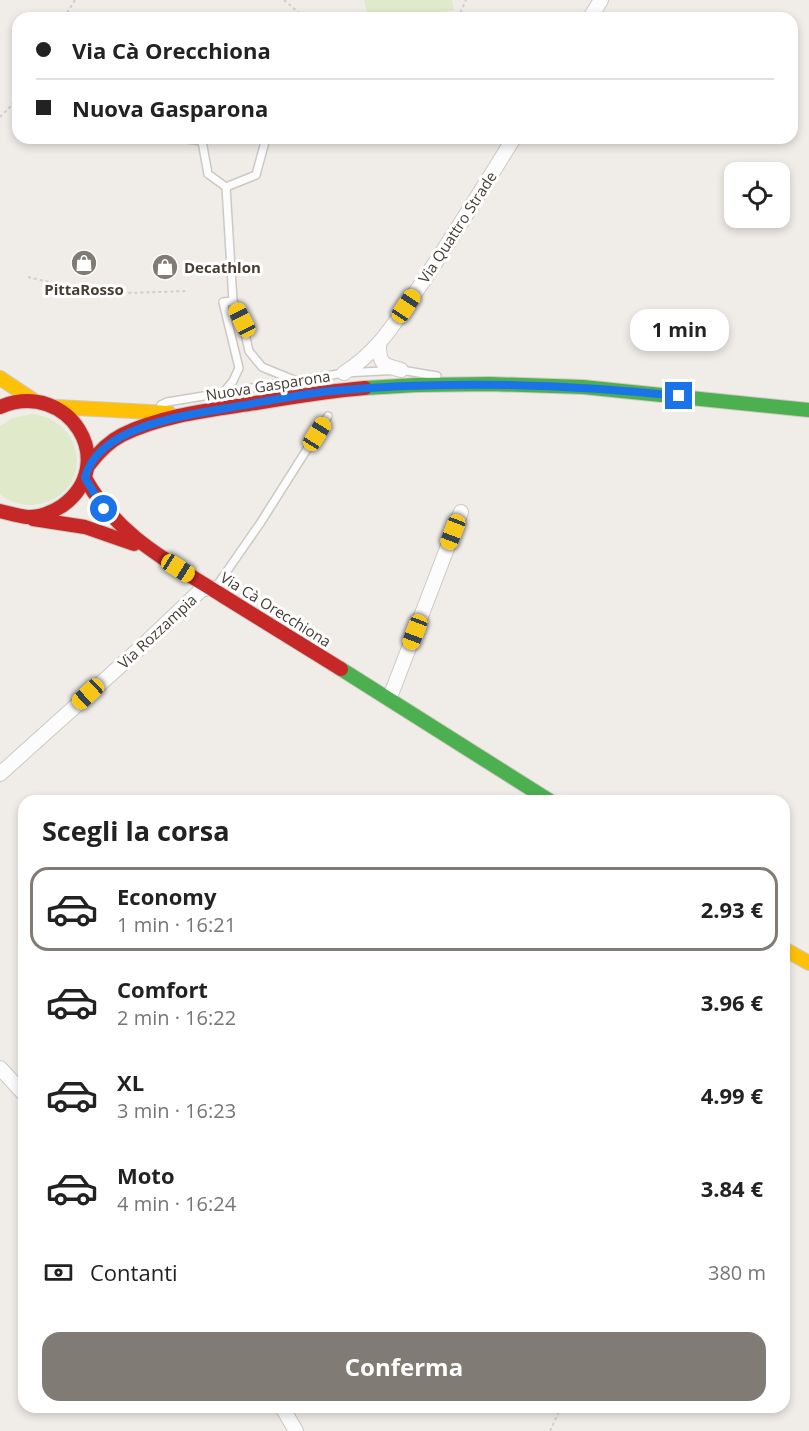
<!DOCTYPE html>
<html lang="it">
<head>
<meta charset="utf-8">
<style>
  :root { --surface:#fff; --page:#f6f6f6; --text:#222; --muted:#767676; --line:#e0e0e0; --accent:#817b75 }
  body { margin:0; font-family:"Open Sans",sans-serif; background:var(--page); color:var(--text); height:100vh; display:flex; flex-direction:column; font-size:22px; white-space:nowrap }
  * { box-sizing:border-box; margin:0 }
  p { font-size:20px; color:var(--muted) }
  .icon { flex:none; width:33px; height:33px; fill:none; stroke:currentColor; stroke-width:2; stroke-linecap:round; stroke-linejoin:round }
  .map { position:relative; flex:1; overflow:hidden }
  .side { position:absolute; left:18px; top:795px; width:772px; height:618px; display:flex; flex-direction:column; background:var(--surface); border-radius:18px; box-shadow:0 3px 9px #0003 }
  .side>* { flex:none }
  .banner { position:absolute; left:12px; top:12px; width:786px; height:132px; border-radius:18px; box-shadow:0 3px 9px #0003; display:grid; align-content:center; height:132px; padding:0 24px; background:var(--surface) }
  .tools { position:absolute; left:724px; top:162px; display:grid; gap:12px }
  .tools a { display:grid; place-items:center; width:66px; height:66px; border-radius:12px; background:var(--surface); box-shadow:0 3px 9px #0003; font-size:30px }
  .end { position:absolute; width:27px; height:27px; margin:-14px; border:8px solid #1a73e8; background:#fff; box-shadow:0 0 0 3px #fff }
  .from { border-radius:50% }
  .bubble { position:absolute; height:42px; border-radius:18px; background:var(--surface); box-shadow:0 3px 9px #0003; font-size:20px; font-weight:700; line-height:42px; text-align:center }
  .car { position:absolute; width:18px; height:36px; margin:-18px -9px; border-radius:8px; box-shadow:0 0 4px 2px #0007; background:linear-gradient(#f5c518 24%,#345 0 40%,#f5c518 0 76%,#345 0 86%,#f5c518 0) }
  .banner b { display:flex; align-items:center; gap:21px; height:57px; font-size:22px }
  .banner b+b { border-top:2px solid var(--line) }
  .banner i { width:15px; height:15px; background:var(--text) }
  ul { padding:0; list-style:none }
  li { display:flex; align-items:center; gap:18px; height:84px; margin:0 12px 9px; padding:0 12px; border:3px solid transparent; border-radius:18px }
  li div { flex:1 }
  li b { display:block; font-size:22px }
  li em { font-style:normal; font-weight:700 }
  li.active { border-color:var(--accent) }
  li>.icon { width:54px; height:54px; stroke-width:1.5 }
  h2 { padding:0 24px; font-size:27px; line-height:72px }
  .pay { display:flex; align-items:center; gap:15px; height:66px; padding:0 24px; font-size:22px }
  .pay p { margin-inline-start:auto }
  .primary-button { display:flex; gap:12px; margin-top:auto; padding:12px 24px }
  .primary-button a { flex:1; height:69px; border-radius:18px; background:var(--accent); color:#fff; font-size:24px; font-weight:700; line-height:69px; text-align:center }
  .map>svg:first-child { display:block }
  .green { fill:#e0e9ca }
  .lines { fill:none; stroke-linecap:round; stroke-linejoin:round }
  .lane-casing { stroke:#ccc9c5; stroke-width:10 }
  .street-casing { stroke:#ccc9c5; stroke-width:16 }
  .fast-casing { stroke:#cfc9c0; stroke-width:16 }
  .slow-casing { stroke:#cfc9c0; stroke-width:16 }
  .jam-casing { stroke:#cfc9c0; stroke-width:16 }
  .path { stroke:#d0cdcb; stroke-width:2; stroke-dasharray:3 3; stroke-linecap:butt }
  .lane { stroke:#fdfcfc; stroke-width:7 }
  .street { stroke:#fdfcfc; stroke-width:14 }
  .fast { stroke:#4caf50; stroke-width:14 }
  .slow { stroke:#ffc107; stroke-width:14 }
  .jam { stroke:#c62828; stroke-width:14 }
  .route { stroke:#1a73e8; stroke-width:8 }
  .labels { text-anchor:middle; dominant-baseline:central; stroke-width:6; stroke-linejoin:round; paint-order:stroke }
  .street-label { font-size:15px; fill:#453e36; stroke:#fff }
  .poi-label { font-size:15px; font-weight:bold; fill:#453e36; stroke:#fff; text-anchor:start }
</style>
</head>
<body>
<div class="map">
<svg width="809" height="1431" viewBox="0 0 809 1431">
  <rect width="100%" height="100%" fill="#f0ede9"/>
  <g class="green">
    <path d="M364 0H452L454 10 420 18H368Z"/>
    <path d="M31 414C87 419 94 493 39 504 24 507 11 503 0 494V426L13 418Z"/>
  </g>
  <g class="lines">
    <g class="lane-casing">
      <g id="lane">
        <path d="M178 138 202 141 208 174 226 187 233 301 242 320 249 351 262 367 294 380"/>
        <path d="M226 187 256 175 266 138"/>
        <path d="M224 392 233 381 239 368 223 302 233 301"/>
        <path d="M161 405 167 402 344 373 401 370 437 376"/>
        <path d="M212 587 218 584 261 522 328 416"/>
      </g>
    </g>
    <g class="street-casing">
      <g id="street">
        <path d="M590 18 601 0"/>
        <path d="M379 345C379 365 384 365 401 370"/>
        <path d="M344 373C381 350 398 317 422 283 454 235 484 186 514 138"/>
        <path d="M387 697 392 692 461 512"/>
        <path d="M0 774 139 649 201 590 210 588"/>
        <path d="M0 1068 24 1094"/>
        <path d="M282 1407 296 1431"/>
      </g>
    </g>
    <g class="fast-casing">
      <g id="fast">
        <path d="M365 388 417 385 490 384 583 387 809 410"/>
        <path d="M341 669 550 801"/>
      </g>
    </g>
    <g class="slow-casing">
      <g id="slow">
        <path d="M0 378 33 400"/>
        <path d="M58 407 169 413"/>
        <path d="M784 949 809 963"/>
      </g>
    </g>
    <g class="jam-casing">
      <g id="jam">
        <path d="M0 407C69 378 121 464 62 506 53 512 39 518 27 517 18 516 9 513 0 511"/>
        <path d="M88 466C97 454 108 442 122 435 162 415 211 410 256 403 292 397 329 391 365 388"/>
        <path d="M85 478C117 536 169 562 223 596 263 621 302 645 341 669"/>
        <path d="M33 519 85 527 134 544"/>
      </g>
    </g>
    <g class="path">
      <path d="M284 0 305 18"/>
      <path d="M64 18 75 0"/>
      <path d="M458 18 466 0"/>
      <path d="M0 117 10 107 18 94"/>
      <path d="M28 277 77 289 126 293 187 291"/>
      <path d="M550 1431 561 1407"/>
    </g>
    <use href="#lane" class="lane"/>
    <use href="#street" class="street"/>
    <use href="#fast" class="fast"/>
    <use href="#slow" class="slow"/>
    <use href="#jam" class="jam"/>
  </g>
  <g class="lines">
    <path class="route" d="M104 509 85 478C97 427 184 415 228 408 262 402 296 395 331 391 447 380 563 384 679 396"/>
  </g>
  <defs>
    <g id="shop-disc" transform="scale(1.35)"><circle r="9.5" fill="#817b75" stroke="#fff"/><path d="M-5-2.5h2.3a2.7 3.5 0 0 1 5.4 0H5L5.5 6h-11ZM-1.5-2.5h3a1.5 2.3 0 0 0-3 0Z" fill="#fff"/></g>
  </defs>
  <g fill-rule="evenodd">
    <use href="#shop-disc" x="84" y="263"/>
    <use href="#shop-disc" x="165" y="267"/>
  </g>
  <g class="labels">
    <g class="street-label">
      <text transform="translate(457 227) rotate(-57)">Via Quattro Strade</text>
      <text transform="translate(268 385) rotate(-9)">Nuova Gasparona</text>
      <text transform="translate(276 609) rotate(32)">Via Cà Orecchiona</text>
      <text transform="translate(157 631) rotate(-43)">Via Rozzampia</text>
    </g>
    <g class="poi-label">
      <text x="184" y="267">Decathlon</text>
      <text x="84" y="289" text-anchor="middle">PittaRosso</text>
    </g>
  </g>
</svg>
<div class="tools">
<a><svg class="icon" aria-label="locate" viewBox="0 0 24 24"><circle cx="12" cy="12" r="6"/><path d="M12 2v4M12 18v4M2 12h4M18 12h4"/></svg></a>
</div>
<i class="end from" style="left:104px;top:509px"></i>
<i class="end" style="left:679px;top:396px"></i>
<div class="bubble" style="left:630px;top:309px;width:99px">1 min</div>
<i class="car" style="left:406px;top:306px;rotate:34deg"></i>
<i class="car" style="left:242px;top:320px;rotate:333deg"></i>
<i class="car" style="left:317px;top:434px;rotate:32deg"></i>
<i class="car" style="left:453px;top:532px;rotate:201deg"></i>
<i class="car" style="left:178px;top:568px;rotate:122deg"></i>
<i class="car" style="left:415px;top:632px;rotate:201deg"></i>
<i class="car" style="left:88px;top:694px;rotate:227deg"></i>
<div class="banner">
<b><i class="from"></i>Via Cà Orecchiona</b>
<b><i></i>Nuova Gasparona</b>
</div>
<section class="side">
<h2>Scegli la corsa</h2>
<ul>
<li class="active"><svg class="icon" aria-label="car" viewBox="0 0 24 24"><path d="M5 17H2v-5l4-1 3-4h7l3 4 3 1v5h-3M9 17h6M6 11h13"/><circle cx="7" cy="17" r="2"/><circle cx="17" cy="17" r="2"/></svg><div><b>Economy</b><p>1 min · 16:21</p></div><em>2.93 €</em></li>
<li><svg class="icon" aria-label="car" viewBox="0 0 24 24"><path d="M5 17H2v-5l4-1 3-4h7l3 4 3 1v5h-3M9 17h6M6 11h13"/><circle cx="7" cy="17" r="2"/><circle cx="17" cy="17" r="2"/></svg><div><b>Comfort</b><p>2 min · 16:22</p></div><em>3.96 €</em></li>
<li><svg class="icon" aria-label="car" viewBox="0 0 24 24"><path d="M5 17H2v-5l4-1 3-4h7l3 4 3 1v5h-3M9 17h6M6 11h13"/><circle cx="7" cy="17" r="2"/><circle cx="17" cy="17" r="2"/></svg><div><b>XL</b><p>3 min · 16:23</p></div><em>4.99 €</em></li>
<li><svg class="icon" aria-label="car" viewBox="0 0 24 24"><path d="M5 17H2v-5l4-1 3-4h7l3 4 3 1v5h-3M9 17h6M6 11h13"/><circle cx="7" cy="17" r="2"/><circle cx="17" cy="17" r="2"/></svg><div><b>Moto</b><p>4 min · 16:24</p></div><em>3.84 €</em></li>
</ul>
<div class="pay"><svg class="icon" aria-label="cash" viewBox="0 0 24 24"><path d="M3 7h18v10H3z"/><circle cx="12" cy="12" r="2"/></svg>Contanti<p>380 m</p></div>
<div class="primary-button"><a>Conferma</a></div>
</section>
</div>
</body>
</html>
